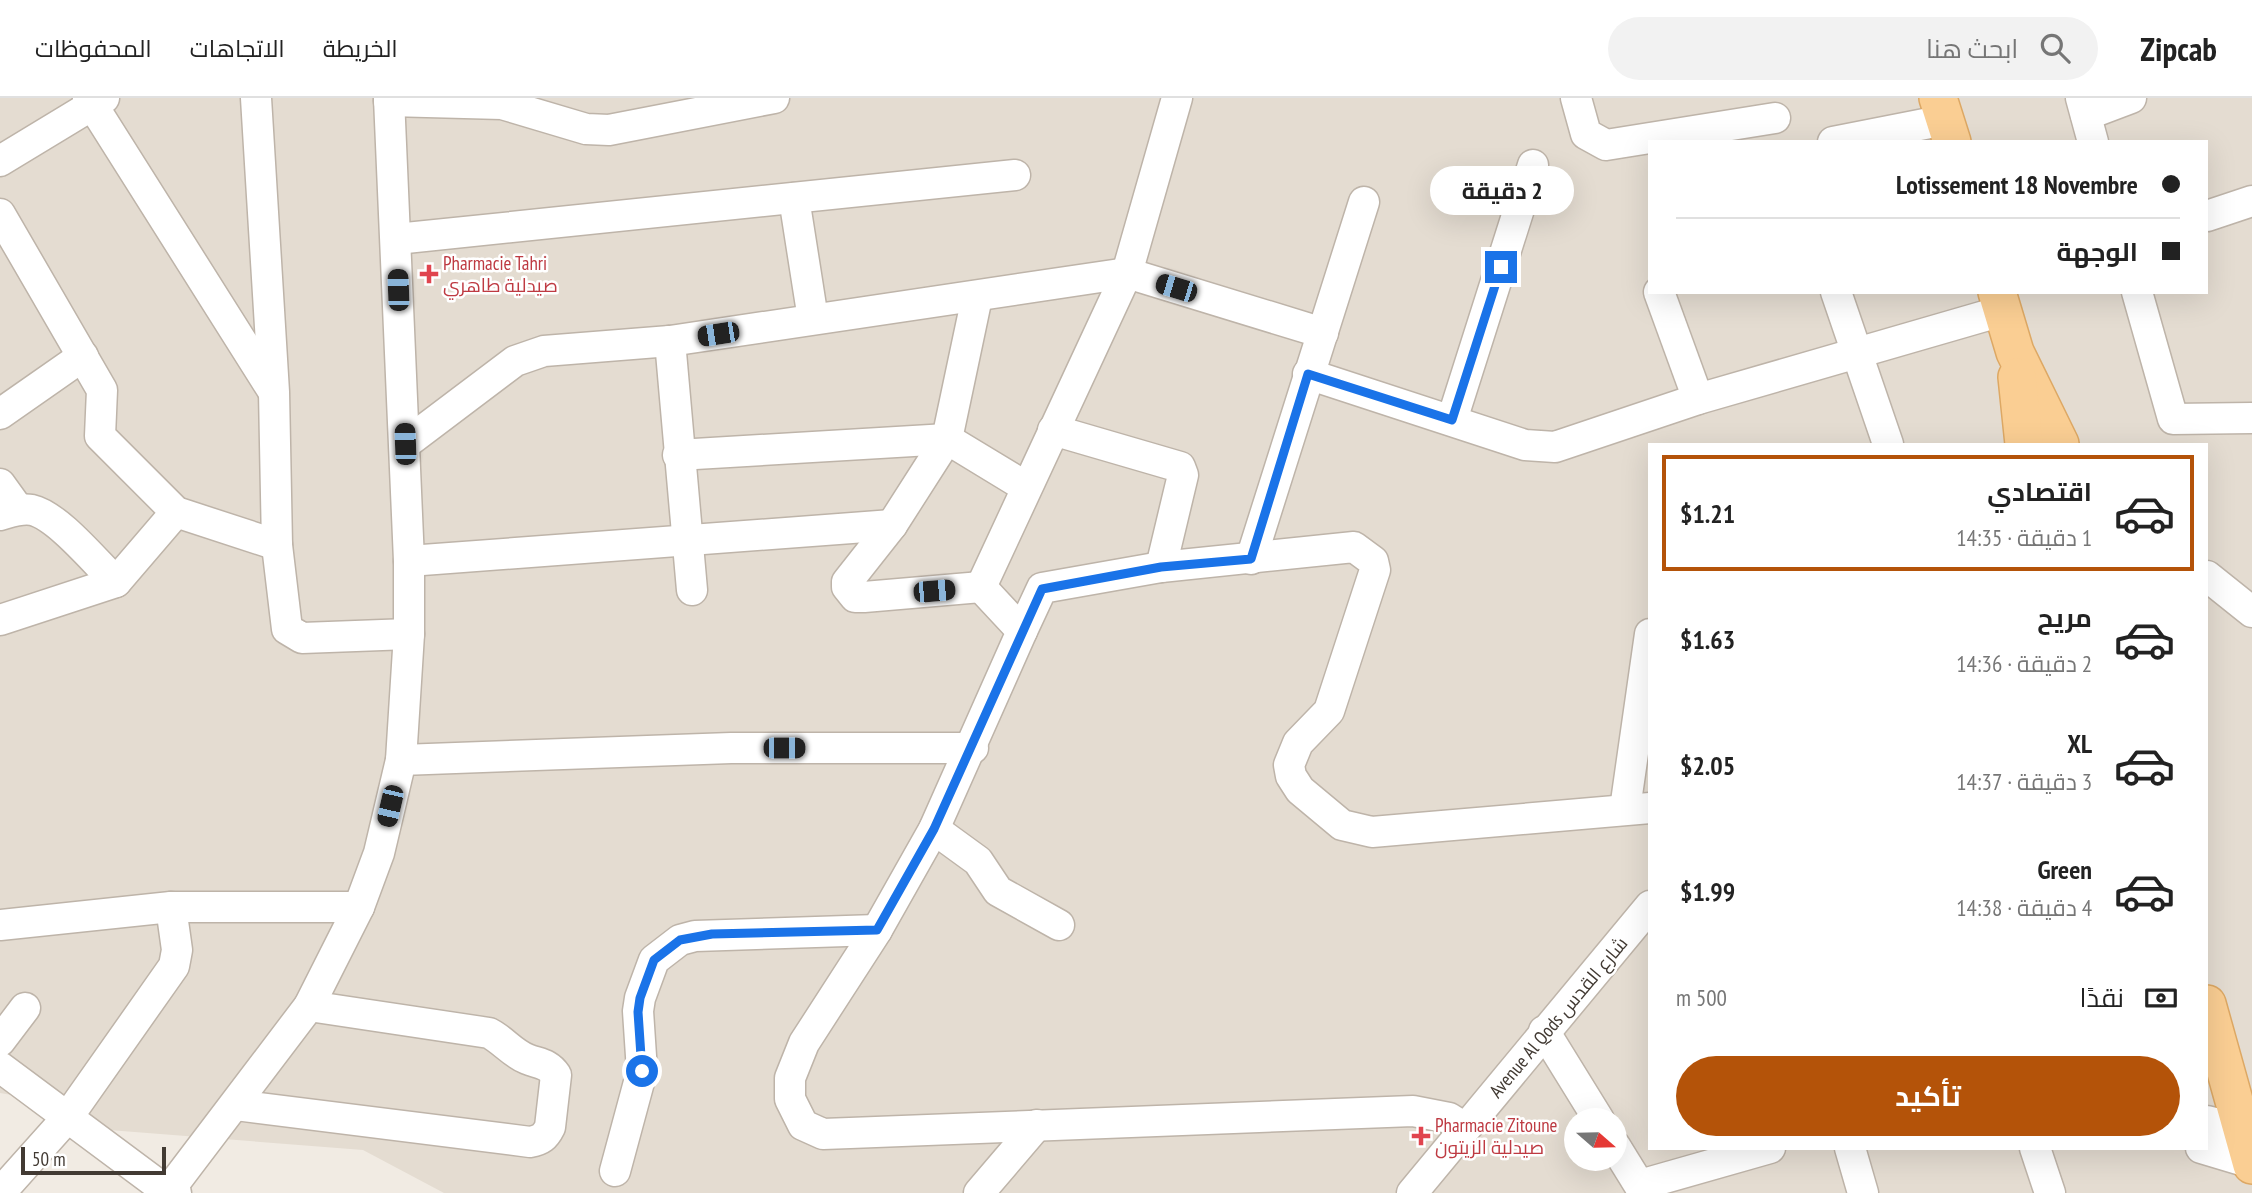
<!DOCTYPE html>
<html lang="ar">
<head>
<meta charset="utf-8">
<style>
  :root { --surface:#fff; --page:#f2f2f2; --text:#222; --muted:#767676; --line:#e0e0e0; --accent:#b45309 }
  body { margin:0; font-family:"PT Sans Narrow",Cairo,sans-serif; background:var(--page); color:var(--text); direction:rtl; height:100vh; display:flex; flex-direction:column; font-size:26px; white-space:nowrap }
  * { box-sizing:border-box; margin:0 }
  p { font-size:23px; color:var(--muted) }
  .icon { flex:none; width:38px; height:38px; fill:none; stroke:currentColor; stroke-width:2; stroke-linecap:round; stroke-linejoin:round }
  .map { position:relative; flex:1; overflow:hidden; direction:ltr }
  .drawer { position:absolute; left:1648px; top:345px; width:560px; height:707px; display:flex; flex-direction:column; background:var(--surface); border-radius:0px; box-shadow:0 7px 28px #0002; direction:rtl }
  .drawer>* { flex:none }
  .guide { position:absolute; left:1648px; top:42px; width:560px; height:154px; border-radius:0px; box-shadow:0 7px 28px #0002; direction:rtl; display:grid; align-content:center; height:154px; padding:0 28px; background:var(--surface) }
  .needle { width:46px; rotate:110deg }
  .buttons { position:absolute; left:1564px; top:1010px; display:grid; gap:14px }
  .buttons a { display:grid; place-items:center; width:63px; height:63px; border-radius:50%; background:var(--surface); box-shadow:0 7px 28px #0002; font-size:35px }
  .scale { position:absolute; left:21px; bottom:18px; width:145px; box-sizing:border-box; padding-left:7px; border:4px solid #423a33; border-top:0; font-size:19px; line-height:24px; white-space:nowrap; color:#423a33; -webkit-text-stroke:5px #fff; paint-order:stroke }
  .end { position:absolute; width:32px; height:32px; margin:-16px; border:9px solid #1a73e8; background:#fff; box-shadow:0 0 0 4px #fff }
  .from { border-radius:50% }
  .bubble { position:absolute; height:49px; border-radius:24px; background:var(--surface); box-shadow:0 7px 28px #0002; font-size:23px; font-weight:700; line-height:49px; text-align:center; direction:rtl }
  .car { position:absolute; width:21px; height:42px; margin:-21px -10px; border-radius:9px; box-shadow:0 0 5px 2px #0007; background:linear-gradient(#222 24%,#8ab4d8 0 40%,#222 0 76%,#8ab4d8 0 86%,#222 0) }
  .guide b { display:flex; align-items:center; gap:24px; height:66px; font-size:26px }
  .guide b+b { border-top:2px solid var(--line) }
  .guide i { width:18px; height:18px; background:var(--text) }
  ul { padding:12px 0 0; list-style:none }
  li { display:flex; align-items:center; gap:21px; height:116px; margin:0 14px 10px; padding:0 14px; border:4px solid transparent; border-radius:0px }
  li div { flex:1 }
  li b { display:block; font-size:26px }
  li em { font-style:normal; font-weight:700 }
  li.on { border-color:var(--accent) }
  li>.icon { width:63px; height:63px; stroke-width:1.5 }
  .pay { display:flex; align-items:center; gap:18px; height:77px; padding:0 28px; font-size:26px }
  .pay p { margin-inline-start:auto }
  .cta { display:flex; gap:14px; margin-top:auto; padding:14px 28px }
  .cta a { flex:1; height:80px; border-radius:42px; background:var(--accent); color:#fff; font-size:28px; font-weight:700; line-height:80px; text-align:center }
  header { display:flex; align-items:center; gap:42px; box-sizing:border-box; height:98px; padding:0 35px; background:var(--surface); border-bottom:2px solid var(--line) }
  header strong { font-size:33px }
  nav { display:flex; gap:38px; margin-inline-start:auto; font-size:24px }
  .search { width:490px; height:63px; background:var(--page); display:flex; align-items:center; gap:18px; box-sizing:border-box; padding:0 24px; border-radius:38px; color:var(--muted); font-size:26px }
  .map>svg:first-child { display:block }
  .residential { fill:#e4dcd1; fill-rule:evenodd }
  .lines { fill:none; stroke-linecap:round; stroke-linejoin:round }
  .minor-casing { stroke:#beb4a9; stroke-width:33 }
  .major-casing { stroke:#dda864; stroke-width:40 }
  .minor { stroke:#fff; stroke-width:30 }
  .major { stroke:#face93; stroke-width:37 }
  .route { stroke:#1a73e8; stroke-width:9 }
  .health-dot { fill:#e0444e; stroke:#fff; stroke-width:2.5 }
  .labels { text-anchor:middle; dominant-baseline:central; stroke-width:5; stroke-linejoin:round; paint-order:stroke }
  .health-label { font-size:19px; fill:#be3a42; stroke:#fff; text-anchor:start }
  .street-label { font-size:19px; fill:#423a33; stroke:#fff }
</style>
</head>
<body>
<header>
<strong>Zipcab</strong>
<div class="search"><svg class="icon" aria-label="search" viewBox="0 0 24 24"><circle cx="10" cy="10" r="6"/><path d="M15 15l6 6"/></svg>ابحث هنا</div>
<nav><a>الخريطة</a><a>الاتجاهات</a><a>المحفوظات</a></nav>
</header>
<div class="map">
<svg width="2252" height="1095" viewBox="0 0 2252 1095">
  <rect width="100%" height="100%" fill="#f1ebe3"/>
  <path class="residential" d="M0 0H2252V1095H444L363 1052 109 1032 18 998 0 995ZM1650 44H2207V194H1650ZM1650 346H2207V1050H1650ZM1577 1022H1615V1060H1577Z"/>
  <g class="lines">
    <g class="minor-casing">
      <g id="minor">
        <path d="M88 0 273 293"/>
        <path d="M256 0 274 294 277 447 287 531 302 540 409 536"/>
        <path d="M1576 0 1586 36 1606 47 1775 20"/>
        <path d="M2081 0 2093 44"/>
        <path d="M389 3 502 6 586 31 609 32 774 0"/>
        <path d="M2086 17 2131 0"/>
        <path d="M1833 44 1945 22"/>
        <path d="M0 63 104 0"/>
        <path d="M794 100 813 221"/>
        <path d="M0 116 102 292 100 338 176 414 277 447"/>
        <path d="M2207 118 2252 103"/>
        <path d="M396 141 1015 77"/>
        <path d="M1659 194 1698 301"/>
        <path d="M1836 194 1888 346"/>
        <path d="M2137 194 2173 321 2252 320"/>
        <path d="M977 199 947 341 892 427 847 484V489L855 499H864L981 489"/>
        <path d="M670 243 692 492"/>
        <path d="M1308 276 1525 347 1555 349 1698 301 2002 213"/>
        <path d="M0 316 83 258"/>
        <path d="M1452 322 1533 67"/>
        <path d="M1053 332 1180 369 1183 377 1161 469"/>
        <path d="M405 346 515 263 544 253 670 243 1127 175 1323 235"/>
        <path d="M678 357 947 341 1026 389"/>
        <path d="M0 386 18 411"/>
        <path d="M0 417C11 414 21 410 32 412 58 418 96 465 116 484"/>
        <path d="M1251 461 1364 104"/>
        <path d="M409 463 892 427"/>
        <path d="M2207 478 2252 514"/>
        <path d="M981 489 1022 533 934 731 877 832 804 945 790 980V1001L803 1027 823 1036 850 1035 1413 1013 1449 1020 1465 1030"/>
        <path d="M981 489 1127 175 1177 0"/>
        <path d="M0 522 116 484 176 414"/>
        <path d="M1022 533 1042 490 1161 469 1354 449 1373 463 1375 472 1329 613 1298 645 1289 667 1291 678 1300 692 1342 727 1372 734 1650 710"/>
        <path d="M401 662 731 650H973"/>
        <path d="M1625 711 1650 536"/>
        <path d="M934 731 978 763 998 793 1059 827"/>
        <path d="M0 827 171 809H359"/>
        <path d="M1544 933 1599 1022"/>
        <path d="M0 943 25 910"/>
        <path d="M0 969 168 1094 176 1095"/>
        <path d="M236 1007 530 1044C541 1042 545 1039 550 1029L556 977C548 965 539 966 527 961 512 955 503 942 489 935L309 908"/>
        <path d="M2207 1023 2244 1032"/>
        <path d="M1615 1048 1644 1095"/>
        <path d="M1850 1050 1863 1095"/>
        <path d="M2035 1050 2050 1095"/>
        <path d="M2201 1050 2251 1065"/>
        <path d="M615 1073 642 973 638 913 640 900 654 862 680 842 695 838 877 832"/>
        <path d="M1640 1087 1770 1050"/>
        <path d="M0 1095 67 1020 174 868 177 852 171 809"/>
        <path d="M167 1095 309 908 359 809 379 755 401 662 409 536V463L389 0"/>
        <path d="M979 1095 1037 1027"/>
        <path d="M1412 1095 1650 808"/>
      </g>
    </g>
    <g class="major-casing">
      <g id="major">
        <path d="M1938 0 1952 44"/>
        <path d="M1997 194 2015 254 2060 346"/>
        <path d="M2017 279 2024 346"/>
        <path d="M2207 906 2252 1067"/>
      </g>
    </g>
    <use href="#minor" class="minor"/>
    <use href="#major" class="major"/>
  </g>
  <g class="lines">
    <path class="route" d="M642 973 638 914 640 900 654 862 680 842 712 836 877 832 934 731 1042 491 1161 469 1251 461 1308 276 1452 322 1501 169"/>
  </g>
  <g class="health-dot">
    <path d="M425.5 165.5h7v7h7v7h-7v7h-7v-7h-7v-7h7z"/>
    <path d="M1417.5 1027.5h7v7h7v7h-7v7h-7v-7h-7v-7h7z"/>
  </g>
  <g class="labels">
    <g class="health-label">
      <text x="443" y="165">Pharmacie Tahri<tspan x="443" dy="22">صيدلية طاهري</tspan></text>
      <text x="1435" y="1027">Pharmacie Zitoune<tspan x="1435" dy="22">صيدلية الزيتون</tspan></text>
    </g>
    <g class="street-label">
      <text transform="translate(1558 919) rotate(-50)">Avenue Al Qods شارع القدس</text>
    </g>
  </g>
</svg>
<div class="buttons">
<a><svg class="needle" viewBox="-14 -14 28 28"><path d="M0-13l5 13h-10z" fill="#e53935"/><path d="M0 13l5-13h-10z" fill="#767676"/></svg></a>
</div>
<div class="scale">50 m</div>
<i class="end from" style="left:642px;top:973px"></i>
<i class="end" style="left:1501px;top:169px"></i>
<div class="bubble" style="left:1430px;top:68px;width:144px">2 دقيقة</div>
<i class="car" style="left:1176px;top:190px;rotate:287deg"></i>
<i class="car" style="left:398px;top:192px;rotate:358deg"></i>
<i class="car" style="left:718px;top:236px;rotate:261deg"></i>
<i class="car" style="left:405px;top:346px;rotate:358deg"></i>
<i class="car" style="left:934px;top:493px;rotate:85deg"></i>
<i class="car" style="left:784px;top:650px;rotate:90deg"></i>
<i class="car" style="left:390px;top:708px;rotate:193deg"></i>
<div class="guide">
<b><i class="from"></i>Lotissement 18 Novembre</b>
<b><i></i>الوجهة</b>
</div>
<section class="drawer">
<ul>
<li class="on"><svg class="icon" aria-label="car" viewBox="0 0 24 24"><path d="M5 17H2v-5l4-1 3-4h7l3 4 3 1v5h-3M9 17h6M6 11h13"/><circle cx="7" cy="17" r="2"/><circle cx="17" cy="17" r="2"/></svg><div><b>اقتصادي</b><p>1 دقيقة · 14:35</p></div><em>$1.21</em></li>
<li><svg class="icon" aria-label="car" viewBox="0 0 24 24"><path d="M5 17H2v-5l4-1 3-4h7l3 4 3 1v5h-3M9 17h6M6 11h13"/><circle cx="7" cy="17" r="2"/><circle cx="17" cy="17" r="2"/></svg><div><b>مريح</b><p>2 دقيقة · 14:36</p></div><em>$1.63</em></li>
<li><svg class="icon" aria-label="car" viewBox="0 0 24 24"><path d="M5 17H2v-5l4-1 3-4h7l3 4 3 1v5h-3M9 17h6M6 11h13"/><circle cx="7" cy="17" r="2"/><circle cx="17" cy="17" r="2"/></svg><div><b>XL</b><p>3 دقيقة · 14:37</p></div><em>$2.05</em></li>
<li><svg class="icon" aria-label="car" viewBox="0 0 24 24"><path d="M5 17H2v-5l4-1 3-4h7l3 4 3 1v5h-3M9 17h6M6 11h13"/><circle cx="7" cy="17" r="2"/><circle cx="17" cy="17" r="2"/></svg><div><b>Green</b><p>4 دقيقة · 14:38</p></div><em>$1.99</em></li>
</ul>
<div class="pay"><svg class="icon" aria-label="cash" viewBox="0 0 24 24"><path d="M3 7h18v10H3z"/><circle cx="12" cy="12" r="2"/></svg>نقدًا<p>500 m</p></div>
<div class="cta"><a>تأكيد</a></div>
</section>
</div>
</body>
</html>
